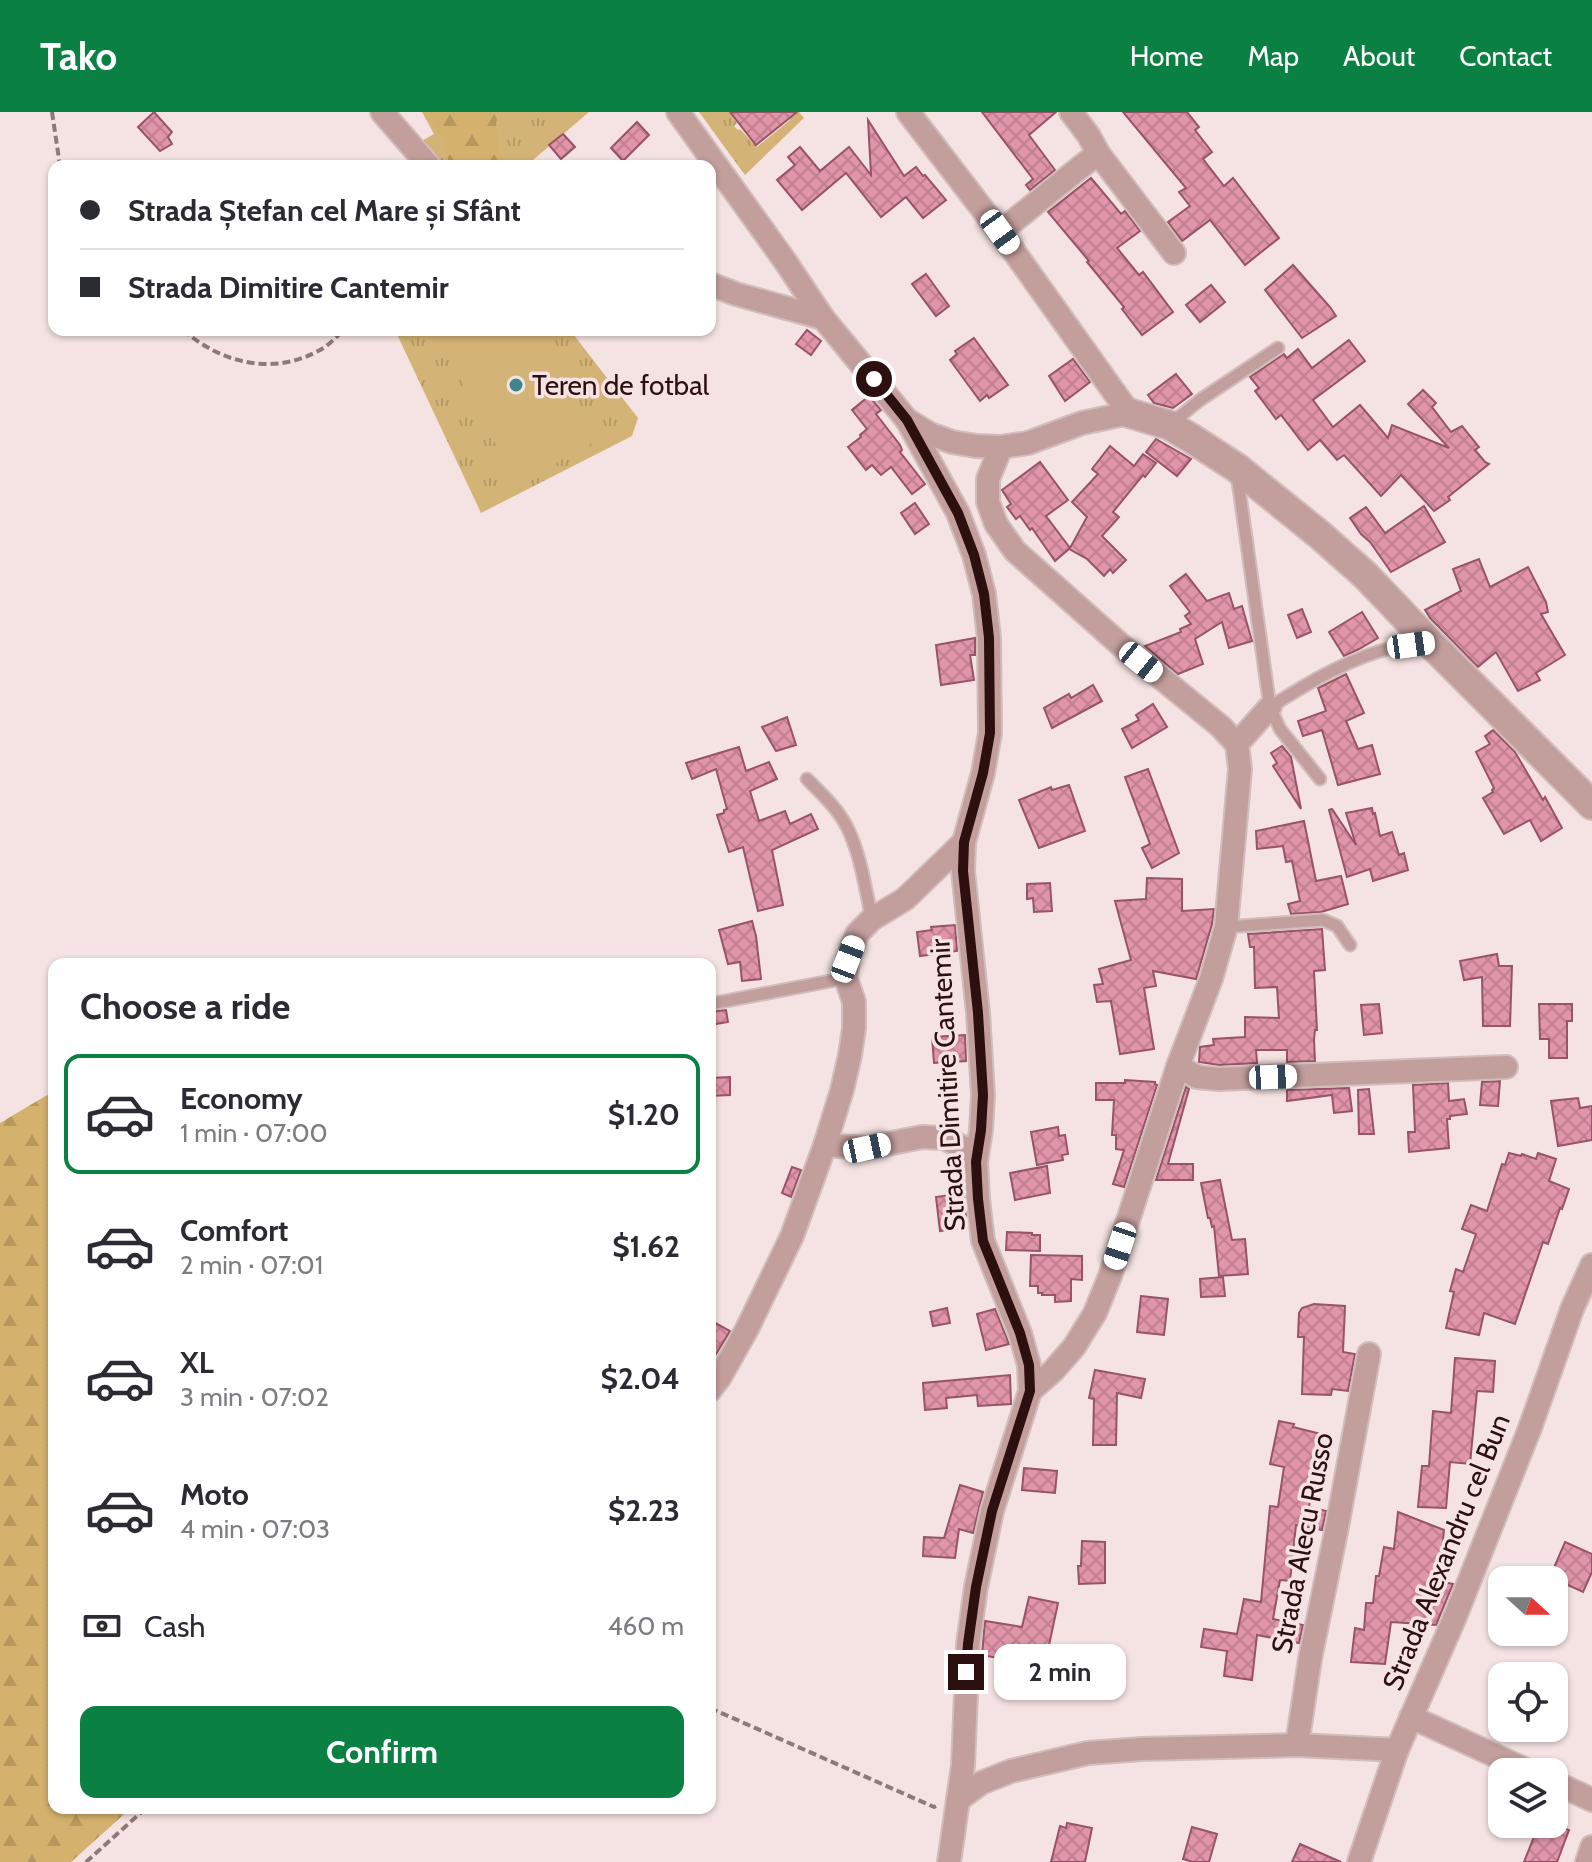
<!DOCTYPE html>
<html lang="en">
<head>
<meta charset="utf-8">
<style>
  :root { --surface:#fff; --page:#f7f7f7; --text:#2b2b33; --muted:#7c7c81; --line:#e1e1e2; --accent:#0b8043 }
  body { margin:0; font-family:Cabin,sans-serif; background:var(--page); color:var(--text); height:100vh; display:flex; flex-direction:column; font-size:30px; white-space:nowrap }
  * { box-sizing:border-box; margin:0 }
  p { font-size:26px; color:var(--muted) }
  .icon { flex:none; width:44px; height:44px; fill:none; stroke:currentColor; stroke-width:2; stroke-linecap:round; stroke-linejoin:round }
  .map { position:relative; flex:1; overflow:hidden }
  .drawer { position:absolute; left:48px; top:846px; width:668px; height:856px; display:flex; flex-direction:column; background:var(--surface); border-radius:16px; box-shadow:0 2px 6px #0004 }
  .drawer>* { flex:none }
  .top-card { position:absolute; left:48px; top:48px; width:668px; height:176px; border-radius:16px; box-shadow:0 2px 6px #0004; display:grid; align-content:center; height:176px; padding:0 32px; background:var(--surface) }
  .needle { width:52px; rotate:111deg }
  .fabs { position:absolute; left:1488px; top:1454px; display:grid; gap:16px }
  .fabs a { display:grid; place-items:center; width:80px; height:80px; border-radius:16px; background:var(--surface); box-shadow:0 2px 6px #0004; font-size:40px }
  .end { position:absolute; width:36px; height:36px; margin:-18px; border:10px solid #2c0f0f; background:#fff; box-shadow:0 0 0 4px #fff }
  .from { border-radius:50% }
  .bubble { position:absolute; height:56px; border-radius:16px; background:var(--surface); box-shadow:0 2px 6px #0004; font-size:26px; font-weight:800; line-height:56px; text-align:center }
  .car { position:absolute; width:24px; height:48px; margin:-24px -12px; border-radius:10px; box-shadow:0 0 6px 2px #0007; background:linear-gradient(#fff 24%,#345 0 40%,#fff 0 76%,#345 0 86%,#fff 0) }
  .top-card b { display:flex; align-items:center; gap:28px; height:76px; font-size:30px }
  .top-card b+b { border-top:2px solid var(--line) }
  .top-card i { width:20px; height:20px; background:var(--text) }
  ul { padding:0; list-style:none }
  li { display:flex; align-items:center; gap:24px; height:120px; margin:0 16px 12px; padding:0 16px; border:4px solid transparent; border-radius:16px }
  li div { flex:1 }
  li b { display:block; font-size:30px }
  li em { font-style:normal; font-weight:800 }
  li.current { border-color:var(--accent) }
  li>.icon { width:72px; height:72px; stroke-width:1.5 }
  h2 { padding:0 32px; font-size:36px; line-height:96px }
  .pay { display:flex; align-items:center; gap:20px; height:88px; padding:0 32px; font-size:30px }
  .pay p { margin-inline-start:auto }
  .primary-button { display:flex; gap:16px; margin-top:auto; padding:16px 32px }
  .primary-button a { flex:1; height:92px; border-radius:16px; background:var(--accent); color:#fff; font-size:32px; font-weight:800; line-height:92px; text-align:center }
  header { display:flex; align-items:center; gap:48px; box-sizing:border-box; height:112px; padding:0 40px; background:var(--accent); color:#fff }
  header strong { font-size:38px }
  nav { display:flex; gap:44px; margin-inline-start:auto; font-size:28px }
  .map>svg:first-child { display:block }
  .grass { fill:url(#grass-tufts) }
  .forest { fill:url(#forest-firs) }
  .garden { fill:#d4b476 }
  .building { fill:url(#building-cross-hatch); stroke:#985366; stroke-width:2 }
  .lines { fill:none; stroke-linecap:round; stroke-linejoin:round }
  .service-casing { stroke:#d0bdbc; stroke-width:15 }
  .minor-casing { stroke:#d0bdbc; stroke-width:26 }
  .tertiary-casing { stroke:#d0bdbc; stroke-width:32 }
  .path { stroke:#8f7878; stroke-width:4; stroke-dasharray:8 4; stroke-linecap:butt }
  .service { stroke:#c29e9c; stroke-width:11 }
  .minor { stroke:#c29e9c; stroke-width:22 }
  .tertiary { stroke:#c29e9c; stroke-width:28 }
  .route { stroke:#2c0f0f; stroke-width:10 }
  .poi-dot { fill:#3e868c; stroke:#f4e3e2; stroke-width:3 }
  .labels { text-anchor:middle; dominant-baseline:central; stroke-width:7; stroke-linejoin:round; paint-order:stroke }
  .poi-label { font-size:28px; fill:#2c0f0f; stroke:#f4e3e2; text-anchor:start }
  .street-label { font-size:28px; fill:#2c0f0f; stroke:#f4e3e2 }
</style>
</head>
<body>
<header>
<strong>Tako</strong>
<nav><a>Home</a><a>Map</a><a>About</a><a>Contact</a></nav>
</header>
<div class="map">
<svg width="1592" height="1750" viewBox="0 0 1592 1750">
  <defs>
    <pattern id="grass-tufts" width="24" height="20" patternUnits="userSpaceOnUse" patternTransform="scale(2)"><rect width="24" height="20" fill="#d4b476"/><path d="M3 7l-1-3M5 7V3M7 7l1-3M15 17l-1-3M17 17v-4M19 17l1-3" fill="none" stroke="#b69a65"/></pattern>
    <pattern id="forest-firs" width="22" height="20" patternUnits="userSpaceOnUse" patternTransform="scale(2)"><rect width="22" height="20" fill="#d4b16d"/><path d="M5 1l3.5 6h-7zM16 11l3.5 6h-7z" fill="#b6975d"/></pattern>
    <pattern id="building-cross-hatch" width="8" height="8" patternUnits="userSpaceOnUse" patternTransform="scale(2)"><rect width="8" height="8" fill="#e195a9"/><path d="M0 0l8 8M0 8l8-8" fill="none" stroke="#c17f90"/></pattern>
  </defs>
  <rect width="100%" height="100%" fill="#f4e3e2"/>
  <g class="grass">
    <path d="M422 0H589L526 54H440L420 30 434 22Z"/>
    <path d="M699 0H729L737 11 734 14 738 18 740 17 757 35 790 8 784 0H799L804 6 745 63Z"/>
    <path d="M395 218H570L638 306 632 324 481 401Z"/>
  </g>
  <g class="forest">
    <path d="M427 0H500L496 10 501 54H450L443 29Z"/>
    <path d="M54 979V1696H131L71 1750H0V1011Z"/>
  </g>
  <path class="garden" d="M435 218H539L598 328 517 372Z"/>
  <g class="building">
    <path d="M154 0 172 20 168 25 172 32 160 39 138 15Z"/>
    <path d="M730 0H797L756 33Z"/>
    <path d="M982 0H1056L1029 23 1055 58 1030 78 1026 73 1033 67Z"/>
    <path d="M1123 0H1187L1199 15 1195 18 1212 40 1203 47 1224 74 1233 66 1279 126 1245 153 1210 108 1182 129 1168 110 1190 94 1179 80 1186 76Z"/>
    <path d="M868 8 904 64 916 55 923 64 925 63 946 88 923 106 906 85 881 105 846 61 802 98 777 68 795 53 788 45 800 35 820 59 849 35 871 63Z"/>
    <path d="M637 10 649 23 623 49 611 36Z"/>
    <path d="M563 22 575 35 561 47 549 33Z"/>
    <path d="M1091 66 1121 102 1125 99 1140 119 1117 136 1139 163 1143 160 1173 200 1142 223 1122 197 1124 195 1087 150 1089 149 1048 100Z"/>
    <path d="M1293 153 1330 195 1336 204 1302 226 1265 178Z"/>
    <path d="M926 162 949 194 936 204 912 172Z"/>
    <path d="M1211 173 1225 190 1200 210 1186 193Z"/>
    <path d="M807 218 821 229 811 243 796 232Z"/>
    <path d="M974 226 1008 273 989 286 987 283 980 289 950 248 957 242 955 239Z"/>
    <path d="M1349 228 1365 249 1313 288 1333 315 1360 293 1388 326 1392 313 1449 336 1408 292 1423 278 1436 291 1432 295 1451 320 1462 314 1479 335 1475 338 1485 350 1489 352 1448 385 1450 388 1434 399 1401 363 1381 384 1344 343 1337 348 1320 328 1308 338 1281 303 1276 307 1255 279 1259 276 1250 265 1284 242 1287 246 1298 237 1312 256Z"/>
    <path d="M1073 247 1090 270 1065 289 1049 264Z"/>
    <path d="M1176 262 1192 282 1173 296 1154 291 1148 283Z"/>
    <path d="M869 284 881 298 876 302 900 333 902 338 900 340 925 372 912 382 891 355 881 363 872 353 866 358 848 335 861 325 860 323 867 317 852 298Z"/>
    <path d="M1156 327 1191 347 1177 364 1146 340Z"/>
    <path d="M1110 334 1134 354 1143 342 1156 351 1145 365 1143 363 1113 400 1119 405 1102 424 1126 448 1113 461 1110 457 1104 464 1087 447 1069 437 1055 449 1032 416 1030 418 1020 404 1016 407 1007 395 1011 392 1002 378 1040 350 1068 388 1046 404 1070 436 1087 405 1072 390 1098 362 1092 357Z"/>
    <path d="M915 391 929 412 915 422 901 401Z"/>
    <path d="M1424 394 1445 430 1391 460 1370 430 1361 422 1350 406 1366 395 1385 421Z"/>
    <path d="M1479 447 1490 475 1528 455 1546 490 1548 500 1541 502 1565 543 1536 561 1540 568 1518 579 1496 540 1478 555 1430 506 1425 498 1461 479 1453 457Z"/>
    <path d="M1186 462 1207 489 1229 481 1234 497 1242 494 1252 529 1229 536 1222 510 1195 527 1203 552 1178 562 1145 534 1181 520 1180 517 1191 512 1185 504 1190 500 1170 474Z"/>
    <path d="M1302 497 1311 520 1297 526 1288 503Z"/>
    <path d="M1362 500 1378 526 1359 537 1344 544 1329 520Z"/>
    <path d="M975 526V543H970L974 568 941 573 936 533Z"/>
    <path d="M1346 562 1364 601 1346 609 1358 637 1372 633 1380 662 1338 673 1322 618 1303 624 1298 609 1326 599 1318 576Z"/>
    <path d="M1093 573 1102 589 1052 616 1044 596 1069 582 1071 586Z"/>
    <path d="M1153 592 1167 615 1132 636 1122 617 1139 608 1136 603Z"/>
    <path d="M787 605 796 633 776 639 762 615Z"/>
    <path d="M1493 618 1515 640 1543 688 1545 685 1562 716 1541 729 1530 708 1504 722 1483 686 1493 680 1492 678 1494 676 1476 640 1490 632 1485 624Z"/>
    <path d="M1282 634 1291 645 1301 697 1273 654 1277 651 1271 641Z"/>
    <path d="M739 635 746 659 769 650 777 667 750 679 759 709 785 699 790 712 811 702 818 717 772 738 783 793 758 799 743 735 729 740 717 703 724 701V698L727 697 716 657 692 667 686 651Z"/>
    <path d="M1148 657 1179 741 1152 756 1142 736 1150 732 1125 665Z"/>
    <path d="M1069 673 1085 719 1039 736 1019 688 1051 675 1052 678Z"/>
    <path d="M1372 696 1373 702 1375 701 1380 724 1392 720 1399 743 1404 741 1408 758 1373 769 1370 757 1347 765 1329 698 1332 697 1356 733 1346 701Z"/>
    <path d="M1304 709 1316 769 1341 764 1348 792 1321 800 1291 802 1288 792 1300 789 1292 749 1286 750 1283 734 1257 737 1256 719Z"/>
    <path d="M1147 766 1182 767V799L1214 797 1212 812 1196 867 1153 859 1156 874 1144 876 1154 937 1120 942 1111 889 1097 890 1094 873 1103 872 1099 857 1131 848 1115 789 1146 787Z"/>
    <path d="M1050 771 1052 799 1034 800 1033 786 1027 787V772Z"/>
    <path d="M752 809 756 824 761 867 742 869 740 850 728 852 719 818Z"/>
    <path d="M955 813 957 839 920 844 917 820 932 818 931 815Z"/>
    <path d="M1322 817 1325 858 1314 859 1317 918H1315L1314 927 1315 949 1287 950V938H1256L1257 951 1219 953 1199 950 1200 935 1214 933 1213 927 1245 925V905L1279 906 1277 875 1255 876 1254 835H1250L1248 822Z"/>
    <path d="M1497 842 1499 854H1512L1510 914H1483L1482 865 1464 868 1460 849Z"/>
    <path d="M1379 892 1382 921 1364 923 1361 893Z"/>
    <path d="M1539 892H1572V909H1567V946H1549V927H1540Z"/>
    <path d="M726 898 728 910 710 913V900Z"/>
    <path d="M965 923 966 949 934 951 932 925Z"/>
    <path d="M730 965V983L710 984V966Z"/>
    <path d="M1125 968 1155 970V972L1157 973 1124 1075 1113 1072 1124 1038 1116 1037V1023H1112L1114 988H1096V971H1125Z"/>
    <path d="M1500 969 1498 994 1480 993 1482 970Z"/>
    <path d="M1448 971 1449 989 1464 987 1467 1002 1450 1004V1007H1447L1449 1036 1409 1040 1408 1020H1415L1413 973Z"/>
    <path d="M1186 975 1189 977 1168 1052H1193V1068H1156Z"/>
    <path d="M1349 976 1352 999 1334 1001 1332 983 1287 989V978Z"/>
    <path d="M1369 977 1374 1022H1359L1358 978Z"/>
    <path d="M1578 986 1580 996 1592 994V1028L1558 1034 1551 989Z"/>
    <path d="M1058 1015 1059 1024 1065 1023 1068 1042 1062 1043 1063 1048 1037 1053 1031 1020Z"/>
    <path d="M1509 1041 1521 1044 1522 1042 1536 1047 1538 1041 1556 1047 1549 1069 1569 1077 1562 1097 1560 1096 1548 1132 1543 1130 1515 1212 1484 1201 1479 1223 1446 1216 1454 1180 1450 1179 1456 1157 1463 1160 1476 1122 1462 1117 1471 1093 1487 1099 1502 1052 1505 1053Z"/>
    <path d="M1047 1054 1050 1081 1015 1088 1010 1061Z"/>
    <path d="M792 1055 801 1058 791 1085 782 1081Z"/>
    <path d="M1220 1068 1232 1128 1245 1127 1248 1162 1219 1164 1214 1114 1212 1115 1210 1106H1208L1201 1071Z"/>
    <path d="M964 1081 967 1115 940 1119 936 1085Z"/>
    <path d="M1007 1120 1032 1121V1123H1040V1139L1006 1138Z"/>
    <path d="M1031 1143 1082 1144V1168L1071 1167V1189L1055 1190V1183H1042V1181H1038V1174H1030Z"/>
    <path d="M1223 1165 1225 1184 1201 1185 1200 1167Z"/>
    <path d="M1141 1184 1168 1187 1164 1223 1137 1220Z"/>
    <path d="M1314 1192 1345 1194 1343 1240 1355 1242 1348 1279 1332 1277 1331 1283 1302 1282 1304 1225H1298L1299 1201 1302 1196Z"/>
    <path d="M947 1196 950 1211 933 1214 930 1200Z"/>
    <path d="M995 1197 1009 1232 986 1238 977 1202Z"/>
    <path d="M710 1208 730 1219 710 1252Z"/>
    <path d="M1455 1246 1495 1249 1493 1280 1477 1279 1470 1352 1450 1350 1446 1396 1418 1395 1422 1354H1429L1433 1299 1451 1301Z"/>
    <path d="M1095 1258 1145 1267 1141 1286 1117 1281 1116 1333H1093L1094 1287 1089 1286Z"/>
    <path d="M1010 1263 1011 1292 978 1294 977 1283 946 1286 947 1296 925 1298 923 1271Z"/>
    <path d="M1279 1309 1294 1312 1293 1315 1321 1322 1309 1395 1326 1399 1322 1418 1296 1413 1290 1469 1280 1468 1273 1507 1303 1513 1299 1531 1257 1523 1252 1568 1224 1564 1227 1539 1201 1535 1204 1517 1237 1522 1244 1487 1261 1490 1270 1394 1278 1395 1284 1355 1270 1352Z"/>
    <path d="M1024 1356 1057 1359 1055 1381 1022 1378Z"/>
    <path d="M960 1373 983 1380 973 1421 959 1417 955 1446 923 1444 924 1425 944 1426Z"/>
    <path d="M1398 1400 1444 1418 1439 1469 1453 1472 1436 1513 1391 1510 1385 1552 1351 1550 1355 1516 1364 1518 1366 1491H1373L1376 1464H1379L1384 1435 1394 1437Z"/>
    <path d="M1082 1429 1105 1430V1471L1079 1472 1078 1454H1081Z"/>
    <path d="M1565 1430 1592 1442V1460L1583 1480 1550 1465Z"/>
    <path d="M1029 1485 1058 1491 1044 1557 1003 1544V1547L982 1543 985 1509 1022 1515Z"/>
    <path d="M1067 1711 1092 1716 1085 1750H1051L1060 1714 1066 1716Z"/>
    <path d="M1539 1712H1553L1569 1718 1557 1750H1524Z"/>
    <path d="M1192 1715 1217 1722 1209 1750H1193L1183 1747Z"/>
    <path d="M1300 1732 1341 1750H1292Z"/>
  </g>
  <g class="lines">
    <g class="service-casing">
      <g id="service">
        <path d="M1169 313 1200 288 1278 236"/>
        <path d="M1237 362 1270 595 1280 617 1320 667"/>
        <path d="M1270 595C1308 571 1351 545 1395 535 1405 533 1416 532 1426 531"/>
        <path d="M807 667C822 682 838 697 847 715 861 743 865 776 872 807"/>
        <path d="M1226 815 1323 808 1337 814 1350 833"/>
        <path d="M710 892 846 866"/>
      </g>
    </g>
    <g class="minor-casing">
      <g id="minor">
        <path d="M382 0 429 54"/>
        <path d="M678 0 785 149 823 206 907 308 930 322 952 330 976 334 1001 335 1028 331 1082 311 1129 301 1000 120 908 0"/>
        <path d="M1071 0 1089 24 1098 41 1174 141"/>
        <path d="M1000 120 1098 41"/>
        <path d="M710 172 736 182 823 206"/>
        <path d="M907 308 958 401 974 443 984 482 989 526 990 621 983 661 964 730 963 759 978 901 983 983 981 1018 976 1050 978 1087 983 1129 1020 1221 1029 1253 1030 1279 992 1399 976 1475 968 1532 963 1653 949 1750"/>
        <path d="M1001 335 988 367V390L996 412 1015 439 1122 534 1220 614 1237 632 1240 657 1226 815 1211 867 1178 954 1110 1164 1095 1201 1074 1235 1053 1259 1030 1279"/>
        <path d="M1237 632 1270 595"/>
        <path d="M1178 954 1197 965 1219 967 1506 955"/>
        <path d="M825 1033 867 1036 922 1025 944 1026 962 1035 976 1050"/>
        <path d="M710 1278 720 1265 747 1217 792 1124 825 1033 842 978 850 943 854 916V890L846 866 848 847 857 822 872 807 905 787 964 730"/>
        <path d="M1411 1605 1531 1660"/>
        <path d="M1297 1633 1310 1547 1336 1420 1369 1242"/>
        <path d="M1554 1670 1592 1688"/>
        <path d="M958 1688 981 1671 1011 1659 1088 1641 1142 1637 1297 1633 1397 1638"/>
        <path d="M1359 1750 1397 1638 1455 1505 1530 1316 1572 1197 1592 1153"/>
        <path d="M1587 1750 1592 1735"/>
      </g>
    </g>
    <g class="tertiary-casing">
      <path id="tertiary" d="M1129 301 1169 313 1194 328 1237 356 1320 423 1365 463 1429 530 1592 693"/>
    </g>
    <g class="path">
      <path d="M52 0 60 54"/>
      <path d="M183 218C224 253 277 265 325 235 332 230 338 223 344 218"/>
      <path d="M710 1596 934 1695 936 1694"/>
      <path d="M86 1750 146 1696"/>
    </g>
    <use href="#service" class="service"/>
    <use href="#minor" class="minor"/>
    <use href="#tertiary" class="tertiary"/>
  </g>
  <g class="lines">
    <path class="route" d="M874 267 907 308 958 401 974 443 984 482 989 526 990 621 983 661 964 730 963 759 978 901 983 983 981 1018 976 1050 978 1087 983 1129 1020 1221 1029 1253 1030 1279 992 1399 976 1475 968 1532 966 1560"/>
  </g>
  <circle class="poi-dot" cx="516" cy="273" r="8"/>
  <g class="labels">
    <g class="poi-label">
      <text x="532" y="273">Teren de fotbal</text>
    </g>
    <g class="street-label">
      <text transform="translate(947 973) rotate(-93)">Strada Dimitire Cantemir</text>
      <text transform="translate(1302 1431) rotate(-79)">Strada Alecu Russo</text>
      <text transform="translate(1446 1440) rotate(-68)">Strada Alexandru cel Bun</text>
    </g>
  </g>
</svg>
<div class="fabs">
<a><svg class="needle" viewBox="-14 -14 28 28"><path d="M0-13l5 13h-10z" fill="#e53935"/><path d="M0 13l5-13h-10z" fill="#7c7c81"/></svg></a>
<a><svg class="icon" aria-label="locate" viewBox="0 0 24 24"><circle cx="12" cy="12" r="6"/><path d="M12 2v4M12 18v4M2 12h4M18 12h4"/></svg></a>
<a><svg class="icon" aria-label="layers" viewBox="0 0 24 24"><path d="M12 4l9 5-9 5-9-5zM3 14l9 5 9-5"/></svg></a>
</div>
<i class="end from" style="left:874px;top:267px"></i>
<i class="end" style="left:966px;top:1560px"></i>
<div class="bubble" style="left:994px;top:1532px;width:132px">2 min</div>
<i class="car" style="left:1000px;top:120px;rotate:144deg"></i>
<i class="car" style="left:1411px;top:533px;rotate:82deg"></i>
<i class="car" style="left:1141px;top:550px;rotate:129deg"></i>
<i class="car" style="left:848px;top:847px;rotate:21deg"></i>
<i class="car" style="left:1273px;top:965px;rotate:88deg"></i>
<i class="car" style="left:867px;top:1036px;rotate:78deg"></i>
<i class="car" style="left:1120px;top:1134px;rotate:198deg"></i>
<div class="top-card">
<b><i class="from"></i>Strada Ștefan cel Mare și Sfânt</b>
<b><i></i>Strada Dimitire Cantemir</b>
</div>
<section class="drawer">
<h2>Choose a ride</h2>
<ul>
<li class="current"><svg class="icon" aria-label="car" viewBox="0 0 24 24"><path d="M5 17H2v-5l4-1 3-4h7l3 4 3 1v5h-3M9 17h6M6 11h13"/><circle cx="7" cy="17" r="2"/><circle cx="17" cy="17" r="2"/></svg><div><b>Economy</b><p>1 min · 07:00</p></div><em>$1.20</em></li>
<li><svg class="icon" aria-label="car" viewBox="0 0 24 24"><path d="M5 17H2v-5l4-1 3-4h7l3 4 3 1v5h-3M9 17h6M6 11h13"/><circle cx="7" cy="17" r="2"/><circle cx="17" cy="17" r="2"/></svg><div><b>Comfort</b><p>2 min · 07:01</p></div><em>$1.62</em></li>
<li><svg class="icon" aria-label="car" viewBox="0 0 24 24"><path d="M5 17H2v-5l4-1 3-4h7l3 4 3 1v5h-3M9 17h6M6 11h13"/><circle cx="7" cy="17" r="2"/><circle cx="17" cy="17" r="2"/></svg><div><b>XL</b><p>3 min · 07:02</p></div><em>$2.04</em></li>
<li><svg class="icon" aria-label="car" viewBox="0 0 24 24"><path d="M5 17H2v-5l4-1 3-4h7l3 4 3 1v5h-3M9 17h6M6 11h13"/><circle cx="7" cy="17" r="2"/><circle cx="17" cy="17" r="2"/></svg><div><b>Moto</b><p>4 min · 07:03</p></div><em>$2.23</em></li>
</ul>
<div class="pay"><svg class="icon" aria-label="cash" viewBox="0 0 24 24"><path d="M3 7h18v10H3z"/><circle cx="12" cy="12" r="2"/></svg>Cash<p>460 m</p></div>
<div class="primary-button"><a>Confirm</a></div>
</section>
</div>
</body>
</html>
